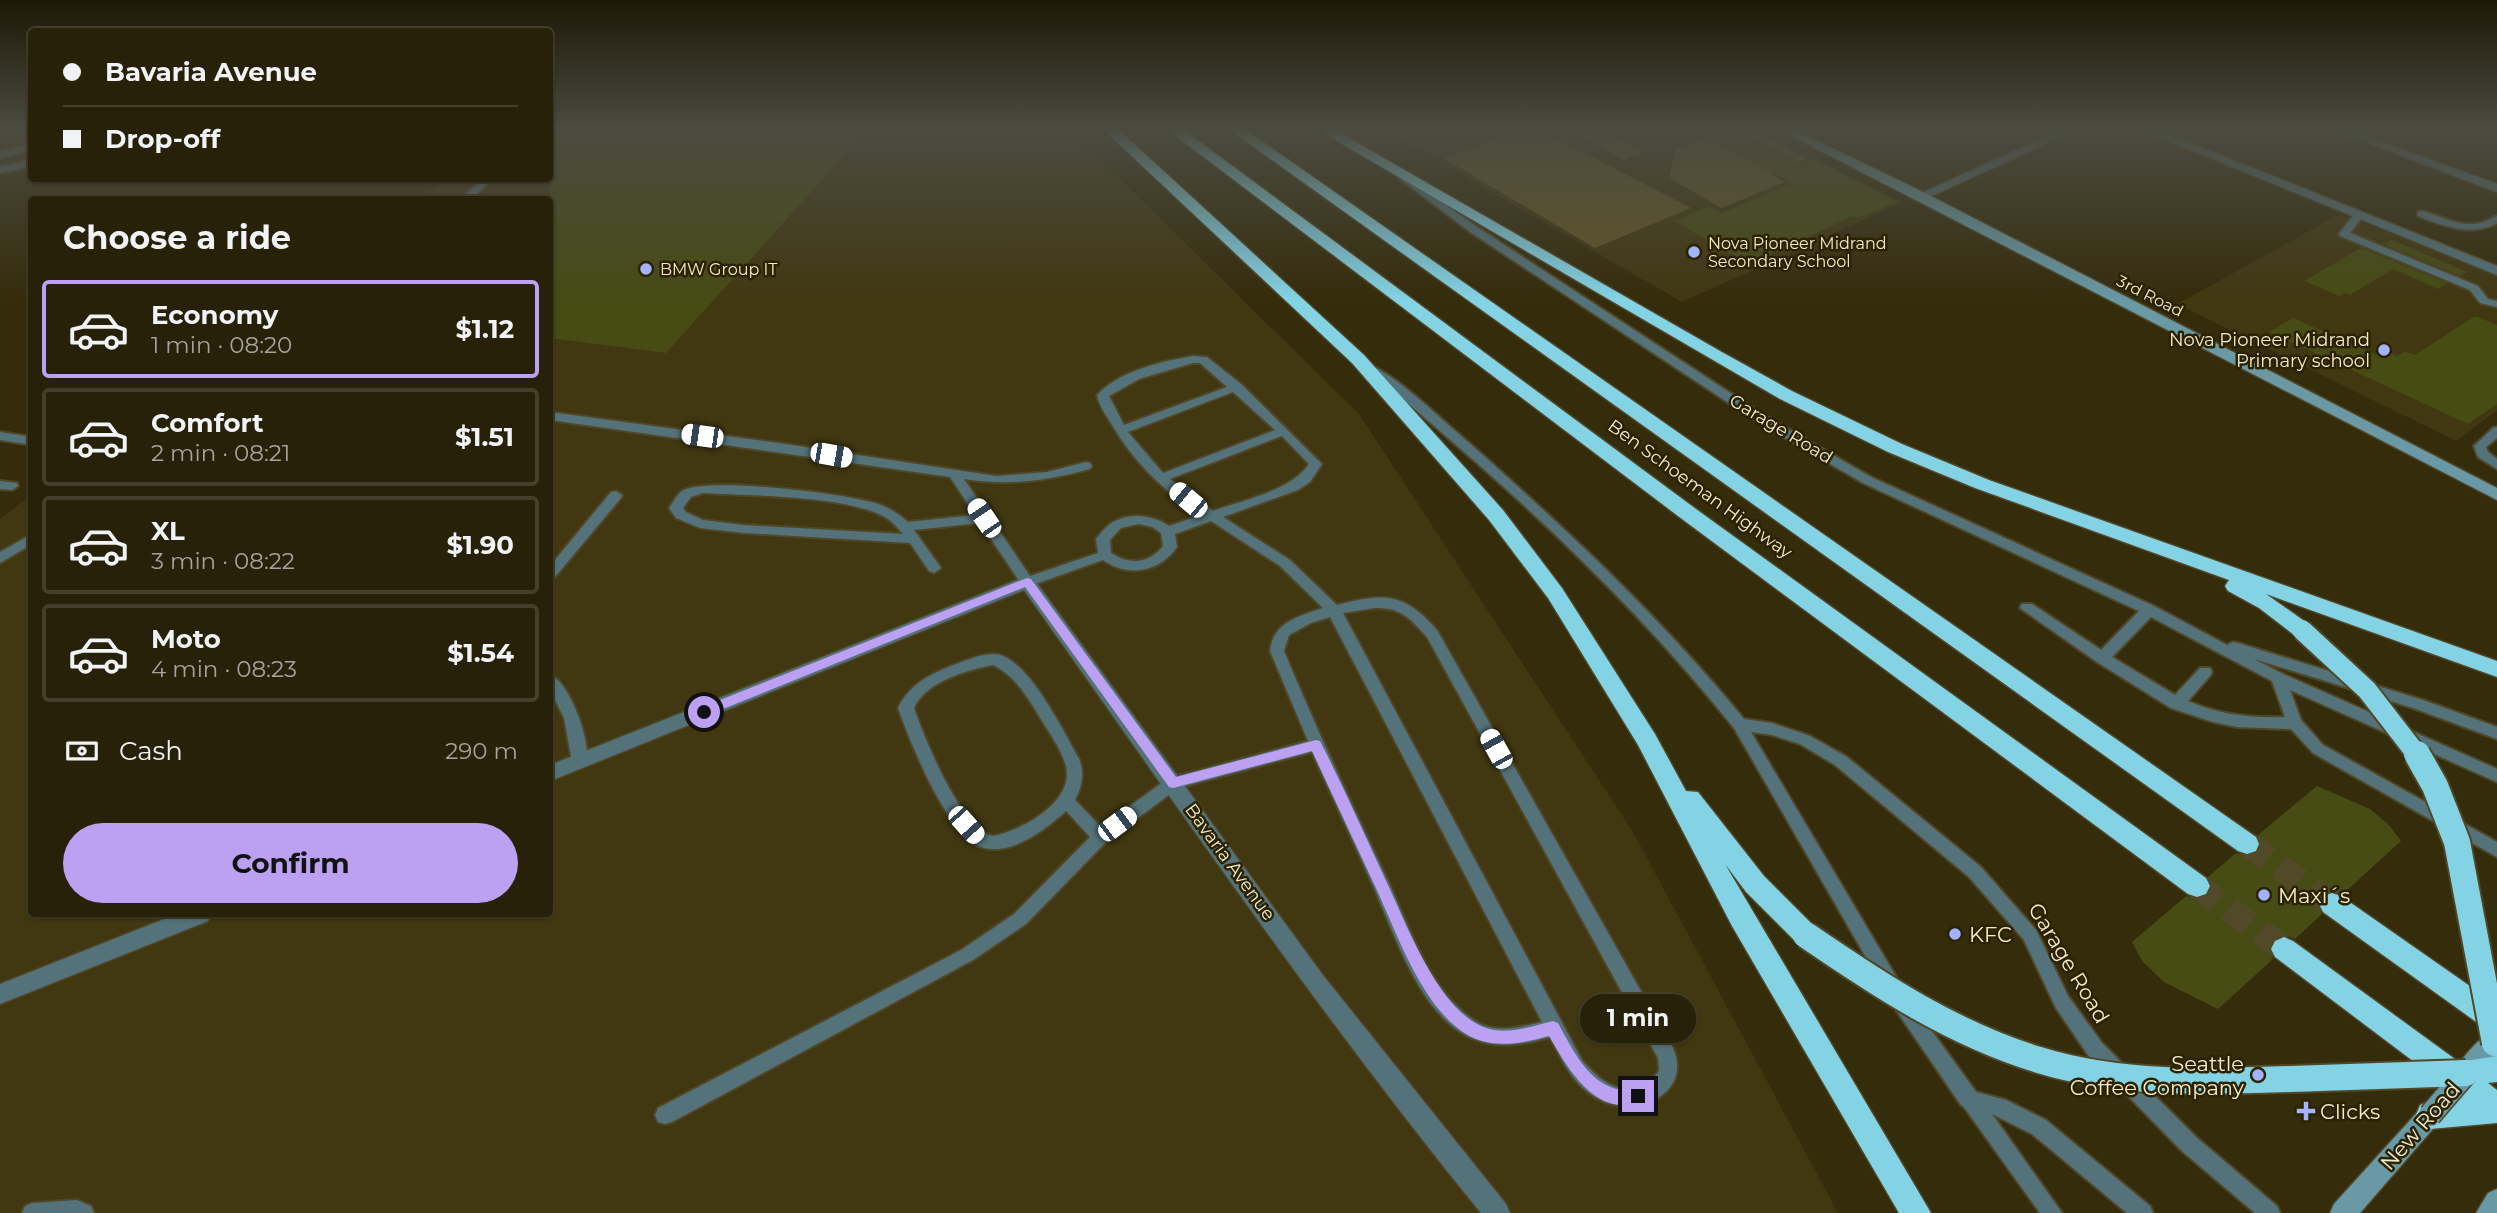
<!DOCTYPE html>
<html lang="en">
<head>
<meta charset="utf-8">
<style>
  :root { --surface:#282109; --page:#302912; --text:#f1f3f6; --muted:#a5a39c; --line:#443e2a; --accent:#bca0f2 }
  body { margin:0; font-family:Montserrat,sans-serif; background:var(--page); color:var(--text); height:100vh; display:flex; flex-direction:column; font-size:26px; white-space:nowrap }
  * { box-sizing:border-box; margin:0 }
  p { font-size:23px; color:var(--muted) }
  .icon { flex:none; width:38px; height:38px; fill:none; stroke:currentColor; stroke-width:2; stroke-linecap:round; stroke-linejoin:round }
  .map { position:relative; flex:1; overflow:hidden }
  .drawer { position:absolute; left:28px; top:196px; width:525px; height:721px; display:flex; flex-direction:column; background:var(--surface); border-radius:7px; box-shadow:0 2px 5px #0004,0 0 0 2px var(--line) }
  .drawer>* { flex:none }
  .banner { position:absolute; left:28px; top:28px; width:525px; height:154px; border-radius:7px; box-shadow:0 2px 5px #0004,0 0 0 2px var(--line); display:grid; align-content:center; height:154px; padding:0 35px; background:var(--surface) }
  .end { position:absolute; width:32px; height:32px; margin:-16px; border:9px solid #bca0f2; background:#111; box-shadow:0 0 0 4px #111 }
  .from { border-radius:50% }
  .bubble { position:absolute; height:49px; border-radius:24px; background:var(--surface); box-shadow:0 2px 5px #0004,0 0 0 2px var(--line); font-size:23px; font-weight:700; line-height:49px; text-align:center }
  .car { position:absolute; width:21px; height:42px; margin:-21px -10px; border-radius:9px; box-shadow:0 0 5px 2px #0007; background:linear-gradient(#fff 24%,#345 0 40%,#fff 0 76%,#345 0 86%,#fff 0) }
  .banner b { display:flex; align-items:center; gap:24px; height:66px; font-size:26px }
  .banner b+b { border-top:2px solid var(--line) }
  .banner i { width:18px; height:18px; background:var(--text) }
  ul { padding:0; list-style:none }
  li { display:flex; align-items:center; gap:21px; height:98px; margin:0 14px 10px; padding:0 21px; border:4px solid var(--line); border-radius:7px }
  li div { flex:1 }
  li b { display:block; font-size:26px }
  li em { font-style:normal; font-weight:700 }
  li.on { border-color:var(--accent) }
  li>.icon { width:63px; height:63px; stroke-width:1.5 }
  h2 { padding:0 35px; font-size:32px; line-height:84px }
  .pay { display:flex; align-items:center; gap:18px; height:77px; padding:0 35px; font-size:26px }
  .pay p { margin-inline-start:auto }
  .action { display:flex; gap:14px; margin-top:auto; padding:14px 35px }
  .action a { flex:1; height:80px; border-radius:42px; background:var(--accent); color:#111; font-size:28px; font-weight:700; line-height:80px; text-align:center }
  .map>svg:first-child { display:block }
  .built { fill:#413711 }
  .green { fill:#625525 }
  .building { fill:#474b14 }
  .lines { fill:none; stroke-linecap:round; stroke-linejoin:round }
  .highway-tunnel { stroke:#524929; stroke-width:26; stroke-dasharray:26 13; stroke-linecap:butt }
  .lane-casing { stroke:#504727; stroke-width:4 }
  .street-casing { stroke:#504727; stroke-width:3 }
  .secondary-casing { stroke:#504727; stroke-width:3 }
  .highway-casing { stroke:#504727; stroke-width:3 }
  .lane { fill:#54727a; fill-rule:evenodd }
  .street { fill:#54727a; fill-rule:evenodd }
  .secondary { fill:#6899a5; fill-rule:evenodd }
  .highway { fill:#83d3e5; fill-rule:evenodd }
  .secondary-bridge-casing { stroke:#504727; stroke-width:25; stroke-linecap:butt }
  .highway-bridge-far1-casing { stroke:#504727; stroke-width:24; stroke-linecap:butt }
  .highway-bridge-casing { stroke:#504727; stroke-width:30; stroke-linecap:butt }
  .secondary-bridge { stroke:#6899a5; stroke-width:22 }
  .highway-bridge-far1 { stroke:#83d3e5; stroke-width:20 }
  .highway-bridge { stroke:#83d3e5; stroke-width:26 }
  .route { fill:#bca0f2 }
  .poi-dot { fill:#a2b2fd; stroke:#2b2202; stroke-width:2.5 }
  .labels { text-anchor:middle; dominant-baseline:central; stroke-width:5; stroke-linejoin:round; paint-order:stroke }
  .far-poi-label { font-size:16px; fill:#f4ebcd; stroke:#2b2202; text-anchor:start }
  .far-street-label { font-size:16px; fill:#f4ebcd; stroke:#2b2202 }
  .poi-label { font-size:18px; fill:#f4ebcd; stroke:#2b2202; text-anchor:end }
  .street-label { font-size:18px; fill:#f4ebcd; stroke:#2b2202 }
  .near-poi-label { font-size:21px; fill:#f4ebcd; stroke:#2b2202; text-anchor:start }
  .near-street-label { font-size:21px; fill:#f4ebcd; stroke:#2b2202 }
</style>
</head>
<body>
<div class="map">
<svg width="2497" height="1213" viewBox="0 0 2497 1213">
  <rect width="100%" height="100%" fill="#352c0c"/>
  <g class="built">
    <path d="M550 130H1070L1359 414 1633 832 1838 1213H0V519L31 495 32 914H550V200L419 199 446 179 550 178Z"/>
    <path d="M1384 130H1756L1903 202 1682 302Z"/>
    <path d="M2340 214 2497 275V411L2456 441 2177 304Z"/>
  </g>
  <g class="green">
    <path d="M1521 130H1540L1691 208 1595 248 1443 158Z"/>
    <path d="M1728 130H1751L1807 159 1770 174 1784 182 1722 208 1669 178 1675 149Z"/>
    <path d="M1604 131 1643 152 1623 160 1584 138Z"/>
  </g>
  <g class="building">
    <path d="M563 130H867L666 353 550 338V141Z"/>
    <path d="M1723 130H1735L1803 164 1814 160 1897 202 1858 218 1853 216 1757 260 1750 256 1740 260 1675 221 1710 206 1722 213 1792 183 1716 143Z"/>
    <path d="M2392 240 2467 272 2460 276 2384 244Z"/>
    <path d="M2361 248 2447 283 2438 289 2393 269 2350 295 2344 293 2340 296 2304 281Z"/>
    <path d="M2475 316 2497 325V404L2468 424 2269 332 2293 318 2380 356 2387 351 2397 356 2405 351 2415 355Z"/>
    <path d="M2317 786 2370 809 2389 825 2401 841 2343 894 2331 891 2321 895 2317 905 2322 914 2295 939 2285 935 2274 939 2269 948 2273 959 2218 1009 2164 982 2142 961 2132 942 2186 896 2196 899 2207 896 2212 887 2208 877 2236 853 2246 856 2257 853 2261 845 2258 835Z"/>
  </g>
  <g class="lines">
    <g class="highway-tunnel">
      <path d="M2247 844 2332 904"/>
      <path d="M2197 886 2284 949"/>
    </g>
    <g class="lane-casing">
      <g id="lane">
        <path d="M32 144V150L0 158V152Z"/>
        <path d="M32 160V166L0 173V167Z"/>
        <path d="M1403 174 1477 227 1764 415 1871 477 2154 606 2227 645 2233 642 2238 643 2423 700 2497 727V739L2413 708 2254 659 2283 674 2497 769V782L2290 690 2301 720 2323 745 2497 842V857L2313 753 2291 729 2237 727 2213 722 2171 708 2097 662 2020 608 2022 604H2032L2101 650 2139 611 1863 483 1756 421 1469 231 1400 179 1398 177ZM2151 617 2272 681 2285 717C2252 718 2219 715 2188 701L2210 676 2212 672 2210 668H2200L2175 695 2112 657Z"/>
        <path d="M484 178H494L471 200H459Z"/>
        <path d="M2422 211C2441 216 2460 228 2480 223 2486 222 2491 218 2497 216V223C2471 237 2444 226 2418 216V212Z"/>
        <path d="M2358 213 2363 216 2350 233 2478 286 2488 299 2497 301V307L2480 303 2470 290 2340 236 2339 234 2354 214Z"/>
        <path d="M1193 356 1207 357 1241 384 1322 464 1310 482 1298 490 1223 517 1290 560 1337 605C1385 593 1403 592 1437 630L1673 1048C1694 1096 1631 1120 1595 1097 1572 1083 1562 1060 1550 1037 1522 1045 1494 1050 1467 1036 1416 1009 1393 928 1370 879 1351 836 1331 795 1312 752L1178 788 1106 842 1026 924 973 960 672 1122 665 1124 658 1122 655 1115 658 1108 961 950 1014 914 1090 837 1066 811C1046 829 1013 855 984 848 948 839 910 741 898 708 908 687 925 677 946 668 960 663 978 654 993 654 1026 653 1064 733 1079 759 1085 773 1082 786 1075 800L1101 827 1167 779 1308 741 1270 651C1273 622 1299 616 1323 608L1280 566 1211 521 1175 534 1177 547C1160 572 1128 578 1103 560L1027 587 1022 585 980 523 914 530 941 568 934 573 929 571 910 543 744 533 700 528 676 518 669 508C673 503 677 494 682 491 706 476 852 494 881 505 891 509 899 514 908 522L975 515 950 477 550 420V412L779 443 996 476 1047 472 1086 462 1090 463 1092 466 1090 469C1045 481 1011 486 964 479L1030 576 1098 553 1096 539C1100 534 1107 525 1113 522 1130 512 1154 515 1169 526L1201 515C1164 492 1134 462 1112 425 1106 415 1099 406 1097 395 1119 371 1162 361 1193 356ZM1193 363H1200L1227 387 1124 425 1109 396 1139 379ZM1233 392 1275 430 1163 473 1128 432ZM1282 436 1309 464C1291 491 1243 500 1213 511L1170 479ZM703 493C751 496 842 495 883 516 891 520 897 527 903 534L744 525 703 520 686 512 683 508 691 497ZM1139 524 1152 527 1161 533 1163 546C1149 564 1129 565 1111 553L1110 540 1121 528ZM1375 608C1403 608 1409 618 1427 637L1658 1058 1659 1071C1633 1106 1603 1085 1582 1060L1343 613ZM1330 617 1542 1022C1521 1027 1495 1034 1475 1021 1428 990 1410 928 1387 879 1351 803 1316 728 1284 651L1289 635 1311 623ZM993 665C1014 675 1027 696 1039 716 1048 731 1060 747 1065 763 1078 800 1022 831 993 836 961 830 924 737 914 708 925 682 967 670 993 665Z"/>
        <path d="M1371 366C1393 373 1439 417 1459 434 1560 523 1658 614 1744 719L1772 723 1810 736 1847 757 1981 867 2036 930 2068 996 2102 1043 2196 1137 2277 1206 2280 1213H2255L2182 1151 2088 1055 2056 1008 2024 940 1969 877 1835 765 1800 744 1772 735 1751 732 1898 980 1901 986 1898 992 1892 994 1886 992 1734 728C1657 632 1570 545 1478 464 1441 432 1406 400 1367 371V367Z"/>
        <path d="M2497 427V438L2486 447 2488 452 2497 459V469L2478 457 2474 446 2493 428Z"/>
        <path d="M0 432 32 437V445L0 440Z"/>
        <path d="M0 481 17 483 18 486 12 490 0 489Z"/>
        <path d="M616 491 622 495 621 498 555 577 550 579V566L611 492Z"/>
        <path d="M32 534V544L0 563V552Z"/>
        <path d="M550 675C570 681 593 747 586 765L580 767 574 765 572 761 564 718 550 690Z"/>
        <path d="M1902 996 1908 998 1976 1092 2006 1100 2046 1120 2150 1206 2153 1213H2127L2032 1134 1992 1114 2062 1213H2040L1964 1107 1961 1105 1896 1010 1893 1004 1896 998Z"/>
        <path d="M77 1200 91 1206 94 1213H22L25 1206 32 1203Z"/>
      </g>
    </g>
    <g class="street-casing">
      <g id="street">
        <path d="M2061 130H2076L1925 199H1917L1915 196Z"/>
        <path d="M2142 130H2158L2497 266V275Z"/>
        <path d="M2334 130H2350L2497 184V192Z"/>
        <path d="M1027 576 1033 578 1322 974 1506 1204 1510 1213H1481C1318 1013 1173 800 1024 590L550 781V765Z"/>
        <path d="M177 914H211L208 921 0 1004V984Z"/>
      </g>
    </g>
    <g class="secondary-casing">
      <g id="secondary">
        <path d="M1780 130H1795L1925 193 2497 488V500Z"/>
        <path d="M2497 1029V1056L2474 1081 2466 1084 2458 1081 2454 1073C2461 1058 2481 1035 2497 1029Z"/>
        <path d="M2430 1103 2438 1107 2442 1115 2438 1123 2360 1213H2330L2334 1204 2422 1107Z"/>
        <path d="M2497 1189V1213H2476L2488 1193Z"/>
      </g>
    </g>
    <g class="highway-casing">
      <g id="highway">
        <path d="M1104 130H1119L1364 355 1503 510 1562 588 1655 734 1686 791 1698 792 1764 876 1815 927 1819 935 1815 943 1806 946 1797 943 1746 892 1725 864 1931 1213H1899L1732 926 1638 745 1548 598 1489 520 1352 363Z"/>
        <path d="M1168 130H1184L1696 509 2206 878 2210 886 2206 894 2197 897 2188 894 1682 519Z"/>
        <path d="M1230 130H1246L2256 837 2259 844 2256 851 2247 854 2238 851Z"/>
        <path d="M1318 130H1335L1720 351 1792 391 1902 444 1989 480 2497 661V677L2266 594 2310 625 2313 630 2310 635 2302 638 2294 635 2259 608 2228 591 2225 586 2229 580 1975 488 1888 452 1780 399Z"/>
        <path d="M2332 893 2341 896 2497 1005V1032L2486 1029 2323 912 2319 904 2323 896Z"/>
        <path d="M2284 937 2293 941 2459 1062 2497 1056V1082L2488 1083 2497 1090V1123L2430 1129 2420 1125 2416 1115 2420 1105 2430 1101 2462 1098 2275 957 2271 949 2275 941Z"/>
      </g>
    </g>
    <use href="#lane" class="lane"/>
    <use href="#street" class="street"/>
    <use href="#secondary" class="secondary"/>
    <use href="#highway" class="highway"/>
    <g class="secondary-bridge-casing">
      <path id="secondary-bridge" d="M2430 1115 2466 1073"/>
    </g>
    <g class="highway-bridge-far1-casing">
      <path id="highway-bridge-far1" d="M2302 630 2367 690 2418 756"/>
    </g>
    <g class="highway-bridge-casing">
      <g id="highway-bridge">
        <path d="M2417 754 2435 786 2457 842 2495 1043"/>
        <path d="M1806 935C1879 985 1953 1034 2039 1060 2120 1085 2207 1082 2291 1079 2349 1077 2408 1075 2466 1073"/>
      </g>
    </g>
    <use href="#secondary-bridge" class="secondary-bridge"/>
    <use href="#highway-bridge-far1" class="highway-bridge-far1"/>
    <use href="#highway-bridge" class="highway-bridge"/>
  </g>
  <linearGradient id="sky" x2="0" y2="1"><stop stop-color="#1d1807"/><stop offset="0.43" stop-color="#4b4b40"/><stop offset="1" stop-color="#4b4b40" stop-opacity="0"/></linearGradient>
  <rect width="2497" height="300" fill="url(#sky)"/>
  <path class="route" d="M1027 578 1031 579 1176 777 1316 740 1320 741C1344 788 1365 836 1387 883 1407 925 1436 1004 1479 1025 1501 1037 1530 1027 1553 1021L1558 1023C1572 1048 1586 1080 1616 1089 1625 1092 1634 1087 1643 1091L1646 1096 1643 1101C1597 1120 1568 1069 1549 1036 1523 1043 1492 1050 1466 1034 1421 1006 1397 933 1375 886 1354 841 1333 796 1312 751L1173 788 1169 787 1025 587 708 715 704 716 698 712 700 708Z"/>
  <g class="poi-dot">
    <circle cx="1694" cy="252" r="7"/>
    <circle cx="646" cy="269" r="7"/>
    <circle cx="2384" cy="350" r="7"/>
    <circle cx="2264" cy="895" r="7"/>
    <circle cx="1955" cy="934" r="7"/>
    <circle cx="2258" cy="1075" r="7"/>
    <path d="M2302.5 1100.5h7v7h7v7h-7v7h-7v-7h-7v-7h7z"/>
  </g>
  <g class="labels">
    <g class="far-poi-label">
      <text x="1708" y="243">Nova Pioneer Midrand<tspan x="1708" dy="18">Secondary School</tspan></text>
      <text x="660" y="269">BMW Group IT</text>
    </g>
    <g class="far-street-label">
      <text transform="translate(2150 296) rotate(27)">3rd Road</text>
    </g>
    <g class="poi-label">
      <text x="2370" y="340">Nova Pioneer Midrand<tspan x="2370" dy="21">Primary school</tspan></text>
    </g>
    <g class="street-label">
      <text transform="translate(1781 429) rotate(31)">Garage Road</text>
      <text transform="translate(1700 489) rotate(36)">Ben Schoeman Highway</text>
      <text transform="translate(1230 862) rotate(54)">Bavaria Avenue</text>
    </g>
    <g class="near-poi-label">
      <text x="2278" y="895">Maxi´s</text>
      <text x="1969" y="934">KFC</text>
      <text x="2244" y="1063" text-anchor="end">Seattle<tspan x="2244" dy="24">Coffee Company</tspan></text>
      <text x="2320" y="1111">Clicks</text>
    </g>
    <g class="near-street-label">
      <text transform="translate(2069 963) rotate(59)">Garage Road</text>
      <text transform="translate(2420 1126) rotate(-49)">New Road</text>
    </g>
  </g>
</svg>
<i class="end from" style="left:704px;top:712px"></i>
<i class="end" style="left:1638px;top:1096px"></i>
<div class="bubble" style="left:1580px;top:994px;width:116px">1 min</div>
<i class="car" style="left:702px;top:436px;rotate:278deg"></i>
<i class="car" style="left:831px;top:455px;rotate:100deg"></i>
<i class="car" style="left:1188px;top:500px;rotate:310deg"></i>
<i class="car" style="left:984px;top:518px;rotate:326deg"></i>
<i class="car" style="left:1496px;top:749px;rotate:331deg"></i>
<i class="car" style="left:1117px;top:824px;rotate:53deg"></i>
<i class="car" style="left:966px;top:825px;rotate:138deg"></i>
<div class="banner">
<b><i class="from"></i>Bavaria Avenue</b>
<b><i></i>Drop-off</b>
</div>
<section class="drawer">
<h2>Choose a ride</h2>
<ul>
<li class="on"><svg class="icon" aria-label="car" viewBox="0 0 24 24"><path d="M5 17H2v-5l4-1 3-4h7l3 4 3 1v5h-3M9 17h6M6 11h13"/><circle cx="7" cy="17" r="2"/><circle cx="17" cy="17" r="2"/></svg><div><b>Economy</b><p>1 min · 08:20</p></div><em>$1.12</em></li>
<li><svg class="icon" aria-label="car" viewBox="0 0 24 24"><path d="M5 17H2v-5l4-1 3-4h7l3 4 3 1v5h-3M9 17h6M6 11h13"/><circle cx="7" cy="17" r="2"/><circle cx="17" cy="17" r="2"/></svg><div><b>Comfort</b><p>2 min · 08:21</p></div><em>$1.51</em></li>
<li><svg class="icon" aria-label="car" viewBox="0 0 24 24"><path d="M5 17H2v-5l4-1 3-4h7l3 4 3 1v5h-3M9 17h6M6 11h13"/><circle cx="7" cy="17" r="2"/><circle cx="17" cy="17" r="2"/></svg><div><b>XL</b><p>3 min · 08:22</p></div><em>$1.90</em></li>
<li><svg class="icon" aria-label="car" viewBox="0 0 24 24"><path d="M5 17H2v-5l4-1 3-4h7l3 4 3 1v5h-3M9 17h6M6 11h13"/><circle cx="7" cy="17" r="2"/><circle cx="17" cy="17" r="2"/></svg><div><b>Moto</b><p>4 min · 08:23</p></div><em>$1.54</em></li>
</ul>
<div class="pay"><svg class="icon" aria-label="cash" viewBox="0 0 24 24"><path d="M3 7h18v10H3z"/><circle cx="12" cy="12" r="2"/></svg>Cash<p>290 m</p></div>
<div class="action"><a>Confirm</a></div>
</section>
</div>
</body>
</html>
